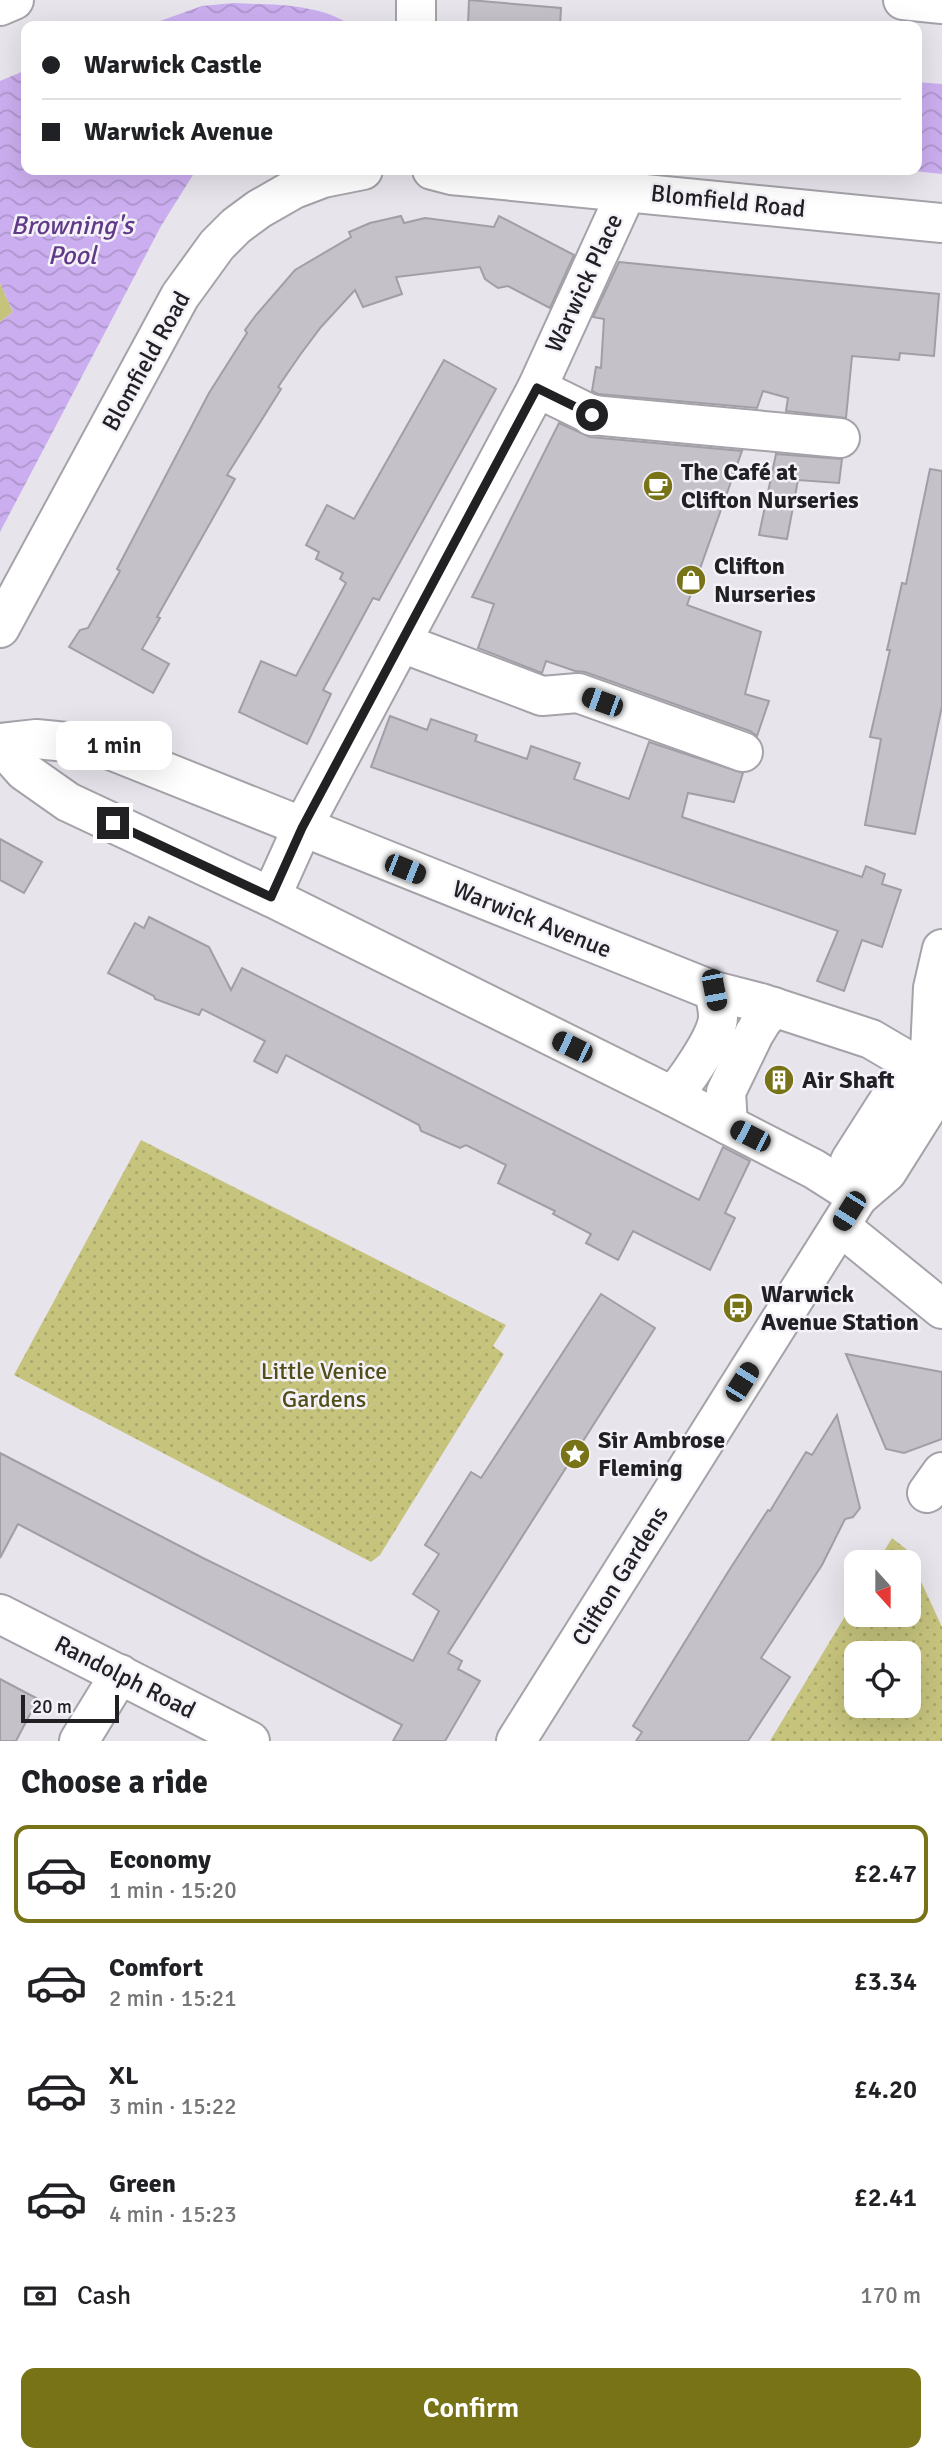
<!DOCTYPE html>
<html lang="en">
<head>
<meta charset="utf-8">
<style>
  :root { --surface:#fff; --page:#f2f2f2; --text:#202124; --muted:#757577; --line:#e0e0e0; --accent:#777316 }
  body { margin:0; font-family:Signika,sans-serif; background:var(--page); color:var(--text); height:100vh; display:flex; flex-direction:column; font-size:26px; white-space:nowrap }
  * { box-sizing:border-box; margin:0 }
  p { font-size:23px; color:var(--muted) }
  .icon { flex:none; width:38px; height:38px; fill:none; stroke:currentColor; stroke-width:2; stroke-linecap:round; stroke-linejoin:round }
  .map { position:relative; height:1741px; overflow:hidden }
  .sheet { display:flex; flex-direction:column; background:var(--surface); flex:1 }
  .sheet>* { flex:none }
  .guide { position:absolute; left:21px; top:21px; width:901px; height:154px; border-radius:14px; box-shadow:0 7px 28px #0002; display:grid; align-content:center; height:154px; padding:0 21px; background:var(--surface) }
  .needle { width:46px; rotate:159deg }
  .fabs { position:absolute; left:844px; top:1550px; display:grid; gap:14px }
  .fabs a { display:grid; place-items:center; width:77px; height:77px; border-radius:14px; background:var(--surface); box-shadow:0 7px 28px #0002; font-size:35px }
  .scale { position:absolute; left:21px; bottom:18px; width:98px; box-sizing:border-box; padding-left:7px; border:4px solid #212023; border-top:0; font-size:19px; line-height:24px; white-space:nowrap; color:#212023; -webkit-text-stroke:5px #f4f1f9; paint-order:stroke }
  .end { position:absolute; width:32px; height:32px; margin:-16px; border:9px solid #212023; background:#fff; box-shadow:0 0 0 4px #fff }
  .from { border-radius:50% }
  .bubble { position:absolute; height:49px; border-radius:14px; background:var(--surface); box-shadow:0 7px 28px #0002; font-size:23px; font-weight:600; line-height:49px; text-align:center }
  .car { position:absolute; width:21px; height:42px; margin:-21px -10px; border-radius:9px; box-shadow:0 0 5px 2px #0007; background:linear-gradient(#222 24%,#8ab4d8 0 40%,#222 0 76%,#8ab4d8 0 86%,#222 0) }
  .guide b { display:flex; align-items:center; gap:24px; height:66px; font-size:26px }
  .guide b+b { border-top:2px solid var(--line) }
  .guide i { width:18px; height:18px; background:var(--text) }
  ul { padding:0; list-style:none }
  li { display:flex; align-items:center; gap:21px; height:98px; margin:0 14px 10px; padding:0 7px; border:4px solid transparent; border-radius:14px }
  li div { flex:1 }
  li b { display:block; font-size:26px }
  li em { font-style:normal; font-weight:600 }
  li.active { border-color:var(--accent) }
  li>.icon { width:63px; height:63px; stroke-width:1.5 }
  h2 { padding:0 21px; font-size:32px; line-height:84px }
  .pay { display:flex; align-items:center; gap:18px; height:77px; padding:0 21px; font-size:26px }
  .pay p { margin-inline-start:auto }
  .button { display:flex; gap:14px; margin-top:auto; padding:14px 21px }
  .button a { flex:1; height:80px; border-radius:14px; background:var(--accent); color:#fff; font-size:28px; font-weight:600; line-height:80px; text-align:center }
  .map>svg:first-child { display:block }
  .forest { fill:url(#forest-firs) }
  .garden { fill:url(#garden-dots); fill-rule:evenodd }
  .water { fill:url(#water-waves) }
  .building { fill:#c4c1c9; stroke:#a19ea6; stroke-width:2 }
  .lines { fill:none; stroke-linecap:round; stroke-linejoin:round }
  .minor-casing { stroke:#a5a2a9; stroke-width:42 }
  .major-casing { stroke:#a5a2a9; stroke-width:42 }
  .minor { stroke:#fff; stroke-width:38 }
  .major { stroke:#fff; stroke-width:38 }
  .route { stroke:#212023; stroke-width:9 }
  .labels { text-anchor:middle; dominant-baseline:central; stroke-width:5; stroke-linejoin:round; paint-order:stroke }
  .street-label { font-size:24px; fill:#212023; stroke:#f4f1f9 }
  .poi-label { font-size:24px; font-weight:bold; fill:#212023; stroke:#f4f1f9; text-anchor:start }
  .park-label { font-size:24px; fill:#514e17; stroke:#f4f1f9 }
  .water-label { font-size:26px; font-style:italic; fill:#603a86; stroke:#f4f1f9 }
</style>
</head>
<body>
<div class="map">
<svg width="942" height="1741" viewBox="0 0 942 1741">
  <defs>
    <pattern id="forest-firs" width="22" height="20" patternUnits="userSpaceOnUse" patternTransform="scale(1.75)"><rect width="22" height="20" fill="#c5c37c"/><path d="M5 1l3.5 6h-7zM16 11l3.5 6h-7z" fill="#a9a76b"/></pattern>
    <pattern id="garden-dots" width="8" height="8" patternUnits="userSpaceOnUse" patternTransform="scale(1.75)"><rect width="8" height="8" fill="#c5c37c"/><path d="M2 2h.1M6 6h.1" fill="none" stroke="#a9a76b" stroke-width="1.8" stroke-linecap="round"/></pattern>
    <pattern id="water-waves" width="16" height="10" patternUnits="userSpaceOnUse" patternTransform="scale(1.75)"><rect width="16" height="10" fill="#cbaeef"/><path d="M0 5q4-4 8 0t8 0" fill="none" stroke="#ae95cd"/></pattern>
  </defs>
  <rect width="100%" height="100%" fill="#e7e4ec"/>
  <path class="forest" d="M0 283 13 312 0 322Z"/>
  <g class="garden">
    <path d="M141 1140 506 1325 493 1346 504 1354 380 1555 371 1562 14 1375Z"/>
    <path d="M892 1538 906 1549 942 1627V1741H770L856 1598V1615H908V1563H877ZM856 1654H908V1706H856Z"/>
  </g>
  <g class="water">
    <path d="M233 3C273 5 319 3 352 26H146L202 6Z"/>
    <path d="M26 70V170H196L161 226 0 532V322L13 312 0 283V81Z"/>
    <path d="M917 82 942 84V174L904 170H917Z"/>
  </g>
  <g class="building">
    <path d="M469 0 561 8 560 26H468Z"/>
    <path d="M401 216 404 223 425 218 494 227 499 216 574 255 550 308 508 286 498 288 485 279 480 267 396 277 402 294 363 307 355 290 321 327 300 355 278 387 281 389 227 475 235 479 157 617 160 618 142 649 169 664 153 693 69 647 80 630 88 628 120 571 117 569 209 393 247 333 245 330 256 315 295 270 351 237 349 232 370 223Z"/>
    <path d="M619 262 939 294 934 356 900 353 899 360 852 356 846 418 786 411 788 398 763 391 757 408 598 394 592 391 596 367 601 368 604 319 593 317Z"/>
    <path d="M444 360 496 389 379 600 373 598 323 690 331 694 307 744 239 712 261 661 296 676 346 583 340 579 343 573 316 559 319 552 306 545 327 505 354 519Z"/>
    <path d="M559 423 590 437 742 451 687 605 761 632 745 694 769 701 757 736 750 731 585 672 575 671 546 661 542 673 478 648 494 604 472 597Z"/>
    <path d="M776 454 842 459 839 483 798 480 787 539 759 535Z"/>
    <path d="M930 469 942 471V706L915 834 865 825 881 739 870 737 890 650H887L902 583 906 584Z"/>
    <path d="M390 716 427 730 431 719 477 735 475 741 527 759 531 746 580 763 574 779 629 799 649 742 743 773 734 802 688 793 682 817 862 877 866 866 885 874 882 884 901 890 882 947 862 940 844 991 817 981 838 931 371 767Z"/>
    <path d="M0 839 42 862 24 893 0 880Z"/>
    <path d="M149 917 209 947 231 990 242 968 699 1200 723 1147 750 1161 725 1213 735 1218 710 1270 633 1231 618 1260 586 1243 591 1234 553 1214 555 1211 498 1183 506 1165 466 1145 460 1148 421 1131 419 1125 286 1055 277 1073 254 1061 265 1041 202 1009 199 1015 155 999 154 996 108 973 135 923 144 928Z"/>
    <path d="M601 1294 655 1328 448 1653 462 1661 458 1669 480 1681 445 1741H393L402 1725 18 1524 0 1558V1453L203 1558 413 1661 439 1611 413 1594 439 1554 425 1545 471 1472 481 1478Z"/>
    <path d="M846 1354 942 1372V1439L904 1453 886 1449Z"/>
    <path d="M837 1415 860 1508 853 1517 845 1519 822 1565 761 1658 790 1677 748 1741H636L642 1732 633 1726 728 1572 768 1510 770 1511 806 1452 812 1455Z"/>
    <path d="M0 1679 38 1699 16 1741H0Z"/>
  </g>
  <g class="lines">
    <g class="minor-casing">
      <g id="minor">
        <path d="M903 0 942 4"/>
        <path d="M0 6 14 0"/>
        <path d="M416 26V0"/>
        <path d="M432 170 451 175 942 223"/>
        <path d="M537 388 592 415 840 438"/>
        <path d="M0 628 180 296 217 245 236 226 259 209 294 189 323 178 363 170"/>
        <path d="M402 643 542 696 578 693 743 752"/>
        <path d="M0 743 36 739 98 745 714 991 761 1003 871 1039 929 1073"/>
        <path d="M0 744 24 771 68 802 271 897 672 1096 814 1169 858 1197"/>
        <path d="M271 897 302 828 537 388 627 191"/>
        <path d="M929 1073 933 988 942 949"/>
        <path d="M672 1096C685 1083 712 1043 717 1024 720 1013 716 1002 714 991"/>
        <path d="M728 1125 726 1092 754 1034 762 1021 774 1007"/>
        <path d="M840 1226 942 1309"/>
        <path d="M927 1493 942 1472"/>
        <path d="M0 1614 250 1741"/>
        <path d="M79 1741 120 1674"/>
      </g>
    </g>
    <g class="major-casing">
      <g id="major">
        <path d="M858 1197 850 1161 896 1089 929 1073H942"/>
        <path d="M516 1741 858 1197 887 1172 926 1110 929 1073"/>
      </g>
    </g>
    <use href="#minor" class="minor"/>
    <use href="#major" class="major"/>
  </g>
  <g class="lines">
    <path class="route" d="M113 823 271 897 302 828 537 388 592 415"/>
  </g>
  <defs>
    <g id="cafe-disc" transform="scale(1.575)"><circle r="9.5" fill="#777316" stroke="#f4f1f9"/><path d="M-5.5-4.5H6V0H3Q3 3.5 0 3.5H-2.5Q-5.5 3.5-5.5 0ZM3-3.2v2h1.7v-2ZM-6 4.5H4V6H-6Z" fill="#fff"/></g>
    <g id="shop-disc" transform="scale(1.575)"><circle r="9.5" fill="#777316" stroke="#f4f1f9"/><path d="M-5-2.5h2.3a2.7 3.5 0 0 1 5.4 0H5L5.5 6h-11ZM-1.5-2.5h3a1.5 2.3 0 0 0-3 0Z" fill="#fff"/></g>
    <g id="building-disc" transform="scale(1.575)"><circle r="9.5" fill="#777316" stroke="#f4f1f9"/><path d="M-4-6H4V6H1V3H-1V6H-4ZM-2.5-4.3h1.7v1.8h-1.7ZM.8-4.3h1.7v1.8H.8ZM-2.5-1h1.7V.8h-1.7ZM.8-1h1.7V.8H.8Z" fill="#fff"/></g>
    <g id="bus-disc" transform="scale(1.575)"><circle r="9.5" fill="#777316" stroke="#f4f1f9"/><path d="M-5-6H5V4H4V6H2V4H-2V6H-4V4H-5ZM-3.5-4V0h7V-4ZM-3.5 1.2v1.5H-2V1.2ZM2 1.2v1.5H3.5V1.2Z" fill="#fff"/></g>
    <g id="sight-disc" transform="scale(1.575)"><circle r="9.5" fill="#777316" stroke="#f4f1f9"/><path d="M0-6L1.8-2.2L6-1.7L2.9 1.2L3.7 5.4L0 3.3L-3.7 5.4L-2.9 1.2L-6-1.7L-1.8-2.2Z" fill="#fff"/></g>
  </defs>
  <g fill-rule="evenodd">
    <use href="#cafe-disc" x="658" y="486"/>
    <use href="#shop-disc" x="691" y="580"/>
    <use href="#building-disc" x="779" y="1080"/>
    <use href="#bus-disc" x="738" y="1308"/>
    <use href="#sight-disc" x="575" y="1454"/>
  </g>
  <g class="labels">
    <g class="street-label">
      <text transform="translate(728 201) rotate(6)">Blomfield Road</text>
      <text transform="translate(584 283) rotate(-65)">Warwick Place</text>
      <text transform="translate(146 361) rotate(-61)">Blomfield Road</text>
      <text transform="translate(532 919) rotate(22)">Warwick Avenue</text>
      <text transform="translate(620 1576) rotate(-58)">Clifton Gardens</text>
      <text transform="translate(125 1677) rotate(27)">Randolph Road</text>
    </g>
    <g class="poi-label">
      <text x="681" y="472">The Café at<tspan x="681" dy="28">Clifton Nurseries</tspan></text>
      <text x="714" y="566">Clifton<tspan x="714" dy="28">Nurseries</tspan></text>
      <text x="802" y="1080">Air Shaft</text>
      <text x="761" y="1294">Warwick<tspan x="761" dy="28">Avenue Station</tspan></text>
      <text x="598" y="1440">Sir Ambrose<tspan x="598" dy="28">Fleming</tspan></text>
    </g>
    <g class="park-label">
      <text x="324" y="1371">Little Venice<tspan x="324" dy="28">Gardens</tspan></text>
    </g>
    <g class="water-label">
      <text x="72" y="226">Browning's<tspan x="72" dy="30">Pool</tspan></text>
    </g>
  </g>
</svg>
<div class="fabs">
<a><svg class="needle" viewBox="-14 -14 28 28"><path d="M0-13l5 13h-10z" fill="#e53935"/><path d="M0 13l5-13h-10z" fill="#757577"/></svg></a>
<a><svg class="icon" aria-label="locate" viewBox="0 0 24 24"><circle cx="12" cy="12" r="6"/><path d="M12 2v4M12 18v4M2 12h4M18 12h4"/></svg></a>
</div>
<div class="scale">20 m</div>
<i class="end from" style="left:592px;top:415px"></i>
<i class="end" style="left:113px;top:823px"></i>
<div class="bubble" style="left:56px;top:721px;width:116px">1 min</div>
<i class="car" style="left:602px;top:702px;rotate:290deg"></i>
<i class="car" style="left:405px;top:869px;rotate:112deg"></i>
<i class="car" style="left:714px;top:990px;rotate:169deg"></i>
<i class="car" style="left:572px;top:1047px;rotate:296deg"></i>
<i class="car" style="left:750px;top:1136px;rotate:297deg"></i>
<i class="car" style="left:849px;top:1211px;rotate:212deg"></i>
<i class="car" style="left:742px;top:1382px;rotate:32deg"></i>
<div class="guide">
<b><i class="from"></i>Warwick Castle</b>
<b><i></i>Warwick Avenue</b>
</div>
</div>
<section class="sheet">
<h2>Choose a ride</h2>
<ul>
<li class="active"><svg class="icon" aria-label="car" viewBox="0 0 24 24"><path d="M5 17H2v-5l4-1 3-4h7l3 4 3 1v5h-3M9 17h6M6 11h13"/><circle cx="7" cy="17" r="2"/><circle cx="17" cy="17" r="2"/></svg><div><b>Economy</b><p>1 min · 15:20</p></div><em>£2.47</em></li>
<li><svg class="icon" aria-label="car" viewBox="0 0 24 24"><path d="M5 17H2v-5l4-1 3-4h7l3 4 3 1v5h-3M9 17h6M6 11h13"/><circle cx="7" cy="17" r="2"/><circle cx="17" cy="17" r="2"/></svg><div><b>Comfort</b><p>2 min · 15:21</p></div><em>£3.34</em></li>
<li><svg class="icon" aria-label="car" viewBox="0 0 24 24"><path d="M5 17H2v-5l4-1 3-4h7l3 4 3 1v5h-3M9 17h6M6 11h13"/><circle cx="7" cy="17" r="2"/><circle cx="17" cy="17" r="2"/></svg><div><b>XL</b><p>3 min · 15:22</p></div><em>£4.20</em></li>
<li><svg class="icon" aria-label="car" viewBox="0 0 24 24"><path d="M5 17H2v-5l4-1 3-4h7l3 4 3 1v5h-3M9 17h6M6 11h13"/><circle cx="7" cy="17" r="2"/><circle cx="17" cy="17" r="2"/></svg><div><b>Green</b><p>4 min · 15:23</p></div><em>£2.41</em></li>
</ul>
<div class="pay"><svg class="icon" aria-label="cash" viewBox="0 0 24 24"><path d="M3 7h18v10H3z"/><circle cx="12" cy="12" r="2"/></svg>Cash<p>170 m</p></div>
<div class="button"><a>Confirm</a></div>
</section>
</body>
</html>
